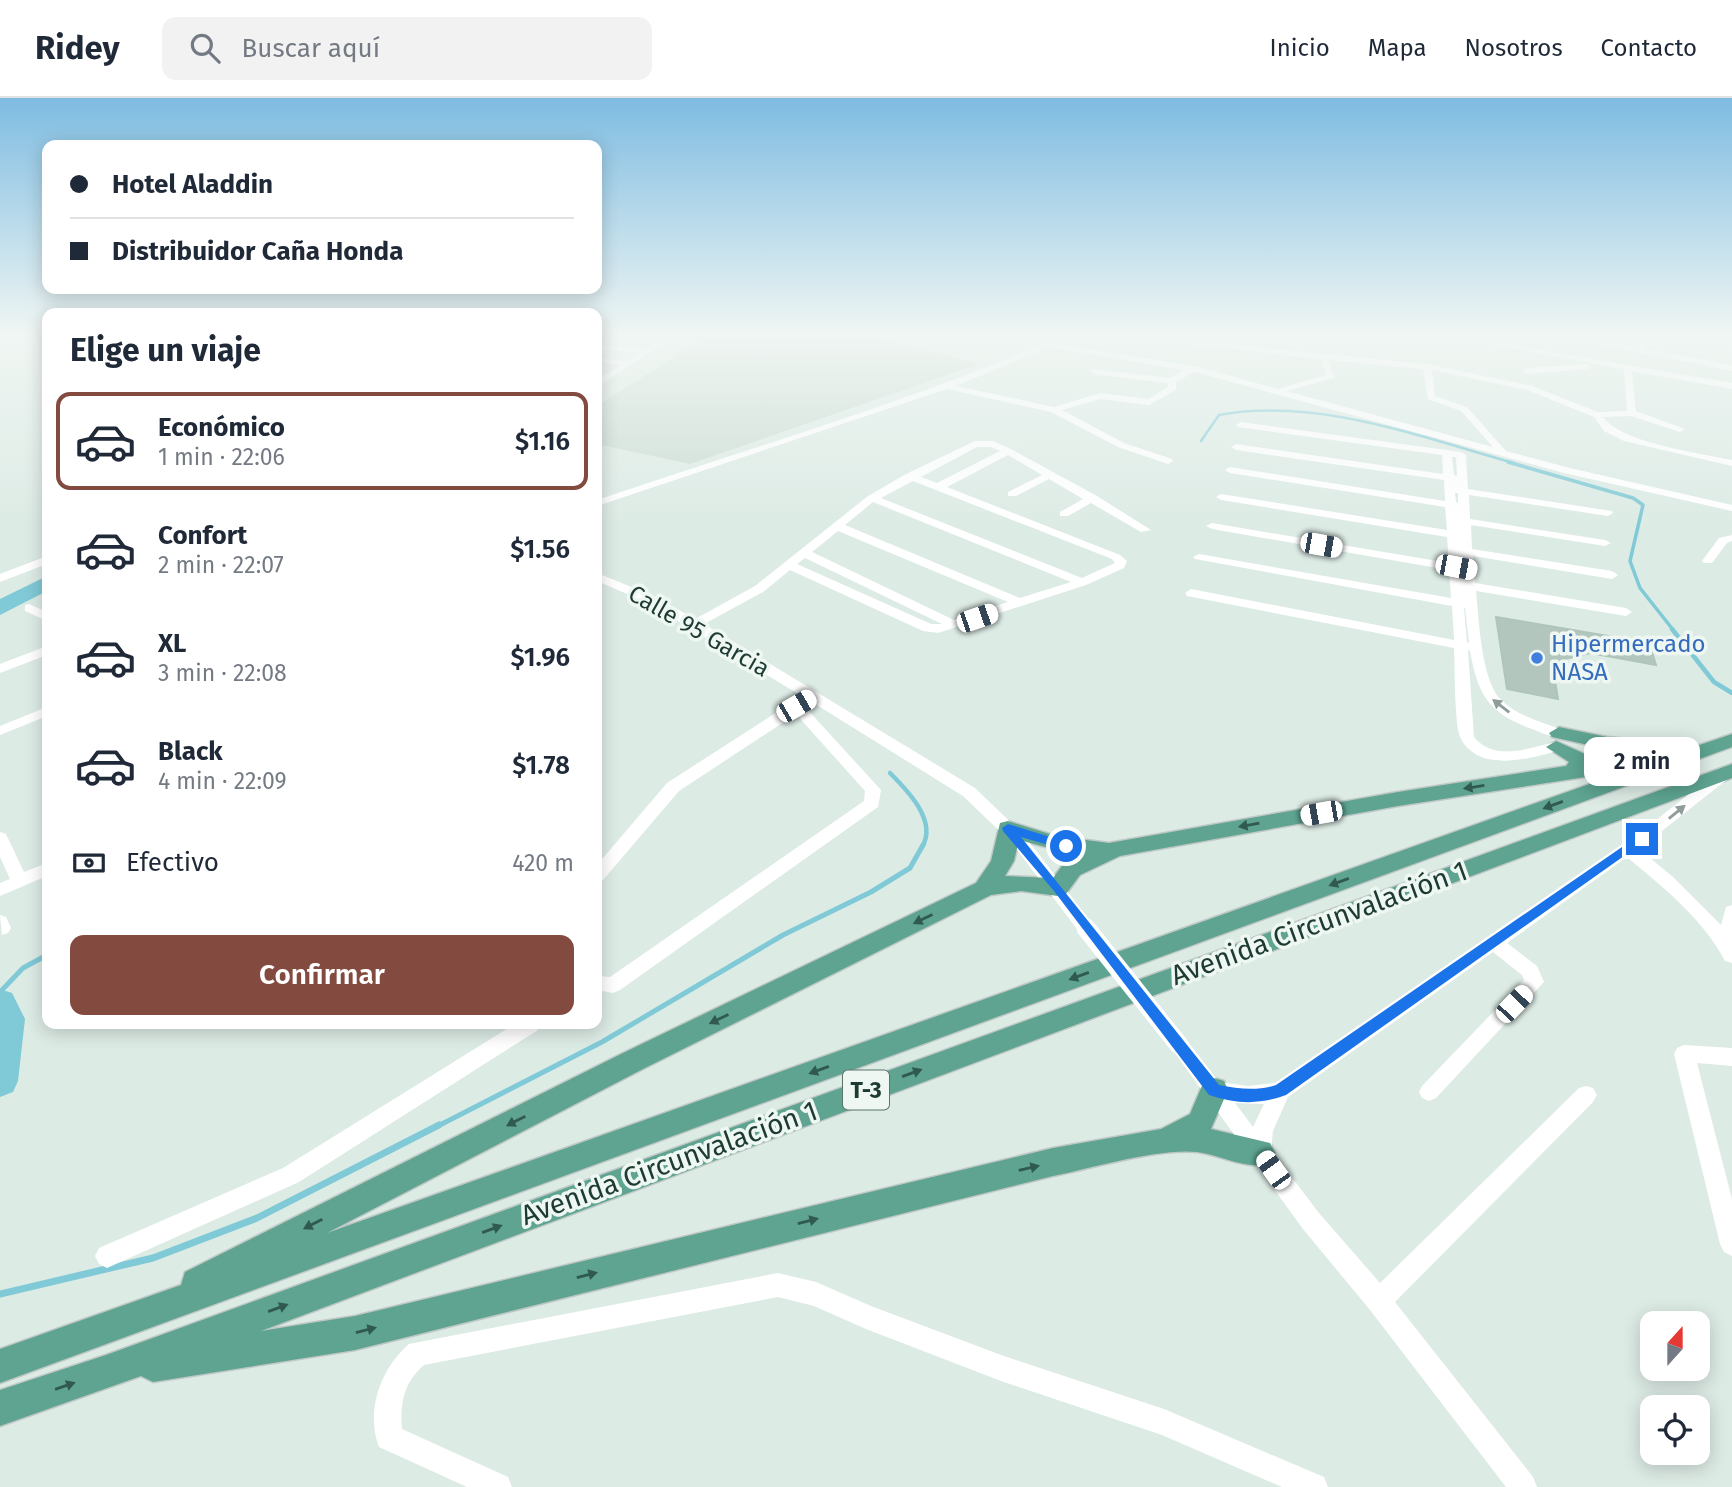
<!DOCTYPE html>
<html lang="es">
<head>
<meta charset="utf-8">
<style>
  :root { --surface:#fff; --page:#f2f2f3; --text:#1f2937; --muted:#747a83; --line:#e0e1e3; --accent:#834a3f }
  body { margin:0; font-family:"Fira Sans",sans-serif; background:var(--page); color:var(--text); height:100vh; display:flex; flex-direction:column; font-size:26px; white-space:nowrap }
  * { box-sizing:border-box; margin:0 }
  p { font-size:23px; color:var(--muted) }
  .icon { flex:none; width:38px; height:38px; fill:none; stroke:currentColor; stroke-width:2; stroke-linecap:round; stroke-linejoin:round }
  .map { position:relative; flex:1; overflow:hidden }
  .drawer { position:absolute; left:42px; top:210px; width:560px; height:721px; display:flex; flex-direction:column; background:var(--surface); border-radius:14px; box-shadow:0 4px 18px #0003 }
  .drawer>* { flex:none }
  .top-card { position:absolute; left:42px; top:42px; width:560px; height:154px; border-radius:14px; box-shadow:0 4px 18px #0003; display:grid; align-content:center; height:154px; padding:0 28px; background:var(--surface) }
  .needle { width:46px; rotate:21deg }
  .fabs { position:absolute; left:1640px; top:1213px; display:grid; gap:14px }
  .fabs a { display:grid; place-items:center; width:70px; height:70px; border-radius:14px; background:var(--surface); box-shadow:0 4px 18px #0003; font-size:35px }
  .end { position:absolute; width:32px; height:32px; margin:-16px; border:9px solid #1a73e8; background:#fff; box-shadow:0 0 0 4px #fff }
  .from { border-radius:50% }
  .bubble { position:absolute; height:49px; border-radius:14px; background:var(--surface); box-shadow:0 4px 18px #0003; font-size:23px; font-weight:600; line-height:49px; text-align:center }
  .car { position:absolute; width:21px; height:42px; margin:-21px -10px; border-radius:9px; box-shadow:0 0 5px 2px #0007; background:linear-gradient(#fff 24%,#345 0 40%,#fff 0 76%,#345 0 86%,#fff 0) }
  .top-card b { display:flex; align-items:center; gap:24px; height:66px; font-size:26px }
  .top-card b+b { border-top:2px solid var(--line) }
  .top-card i { width:18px; height:18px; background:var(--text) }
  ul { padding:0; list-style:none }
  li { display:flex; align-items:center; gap:21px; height:98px; margin:0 14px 10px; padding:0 14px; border:4px solid transparent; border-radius:14px }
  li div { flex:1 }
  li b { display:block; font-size:26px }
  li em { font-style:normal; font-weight:600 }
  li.current { border-color:var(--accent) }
  li>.icon { width:63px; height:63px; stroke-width:1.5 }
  h2 { padding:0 28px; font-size:32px; line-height:84px }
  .pay { display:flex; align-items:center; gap:18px; height:77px; padding:0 28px; font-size:26px }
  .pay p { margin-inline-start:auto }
  .button { display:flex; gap:14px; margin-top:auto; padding:14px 28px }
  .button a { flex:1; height:80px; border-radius:14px; background:var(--accent); color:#fff; font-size:28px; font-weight:600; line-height:80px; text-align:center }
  header { display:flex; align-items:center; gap:42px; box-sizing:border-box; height:98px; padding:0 35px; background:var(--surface); border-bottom:2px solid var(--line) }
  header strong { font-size:33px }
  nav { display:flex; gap:38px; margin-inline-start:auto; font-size:24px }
  .search { width:490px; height:63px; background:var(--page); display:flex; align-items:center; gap:18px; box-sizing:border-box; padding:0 24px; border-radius:14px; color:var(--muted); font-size:26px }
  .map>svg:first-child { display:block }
  .built { fill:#cbdbd3 }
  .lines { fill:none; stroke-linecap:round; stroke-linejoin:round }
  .stream-far4 { stroke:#80c9d6; stroke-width:2.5 }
  .stream-far3 { stroke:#80c9d6; stroke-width:3.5 }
  .stream-far2 { stroke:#80c9d6; stroke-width:4.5 }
  .stream-far1 { stroke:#80c9d6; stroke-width:5 }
  .stream { stroke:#80c9d6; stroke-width:7 }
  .river { fill:#80c9d6; fill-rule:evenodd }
  .building { fill:#b3c6bd; stroke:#afc5bc; stroke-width:2 }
  .major-casing { stroke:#c0c8c6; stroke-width:3 }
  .minor { fill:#fff; fill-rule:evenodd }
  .major { fill:#5ea491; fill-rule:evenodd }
  .minor-bridge { stroke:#fff; stroke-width:19 }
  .oneway { fill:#8e9d99 }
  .oneway2 { fill:#315a4f }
  .route { fill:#1a73e8 }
  .shop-dot { fill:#3f7fe0; stroke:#eef7f2; stroke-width:2.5 }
  .labels { text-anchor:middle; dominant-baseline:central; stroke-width:7; stroke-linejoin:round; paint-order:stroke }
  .shield { fill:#eef7f2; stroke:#5c736c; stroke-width:2 }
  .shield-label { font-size:23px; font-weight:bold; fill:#1e3b33 }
  .street-label { font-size:24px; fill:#1e3b33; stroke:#eef7f2 }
  .shop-label { font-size:24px; fill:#366cbe; stroke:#eef7f2; text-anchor:start }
  .near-street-label { font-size:28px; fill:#1e3b33; stroke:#eef7f2 }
</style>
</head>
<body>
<header>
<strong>Ridey</strong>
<div class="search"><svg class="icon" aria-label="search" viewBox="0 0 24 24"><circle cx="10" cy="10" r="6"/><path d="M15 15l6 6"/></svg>Buscar aquí</div>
<nav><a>Inicio</a><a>Mapa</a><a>Nosotros</a><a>Contacto</a></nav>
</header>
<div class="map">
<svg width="1732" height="1389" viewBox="0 0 1732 1389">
  <rect width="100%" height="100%" fill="#ddebe5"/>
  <path class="built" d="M692 235H860L979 266 690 366 597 346V308L698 244Z"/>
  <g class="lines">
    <path class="stream-far4" d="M1201 343 1219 317C1318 299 1420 339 1514 365"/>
    <g class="stream-far3">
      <path d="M1508 364 1633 400 1643 407 1630 463 1640 490 1674 533"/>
      <path d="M0 503 47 486"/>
    </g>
    <g class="stream-far2">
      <path d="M1672 531 1714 584 1732 595"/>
      <path d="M890 675C907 692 938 723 922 749"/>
    </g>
    <g class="stream-far1">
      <path d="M0 894 23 870 47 857"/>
      <path d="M436 1029 602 944 783 837 871 794 910 770 923 747"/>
    </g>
    <path class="stream" d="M0 1196 153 1160 257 1120 439 1027"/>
    <g class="river">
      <path d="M47 478V493L0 517V501Z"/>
      <path d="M0 891 12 895 25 921 18 983 13 994 0 999Z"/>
    </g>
  </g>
  <path class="building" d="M1496 519 1649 545 1656 567 1590 555 1552 564 1558 601 1507 591Z"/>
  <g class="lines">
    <g class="major-casing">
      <g id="major">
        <path d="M1559 629 1607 639 1669 645 1676 647 1679 651 1676 655 1732 636V649L0 1285V1251L181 1187 185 1174 623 955 976 785 991 763 1000 725 1008 723 1056 738 1109 745 1398 694 1566 668 1569 664 1546 649 1556 643 1585 656 1589 665 1636 654 1607 651 1552 639 1549 635ZM1671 657 327 1135 643 971 991 797 1021 793 1058 798 1066 796 1080 777 1120 758 1398 708 1605 676ZM1019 742 1080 758 1064 765 1053 780 1005 778 1014 763Z"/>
        <path d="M1732 666V680L261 1233 355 1218 1053 1050 1161 1031 1190 1016 1204 983 1214 980 1224 983 1228 992 1211 1031 1270 1045 1275 1055 1270 1065C1248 1073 1221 1057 1197 1054 1158 1050 1093 1070 1053 1078L355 1252 153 1284 141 1278 0 1328V1292L106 1257Z"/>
      </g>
    </g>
    <g class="minor">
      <path d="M1069 235H1079L1057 246 1194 268 1278 291 1326 277 1321 261 1088 235H1112L1427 266 1532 288 1598 314 1627 313 1624 271 1428 235H1444L1732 285V291L1632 273 1636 313 1685 331 1680 334 1631 318 1603 319C1622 345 1699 355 1732 362V368L1624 343 1604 333 1594 319 1527 292 1432 272 1435 298 1467 309 1506 353 1570 370 1732 407V413L1564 375 1195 274 1176 284V292L1149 307 1100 301 1062 312 1124 345 1172 361 1173 363 1168 366 1118 349 1051 314 947 291 597 408V402C756 348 916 302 1069 235ZM1049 249 1185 272 1170 280 1091 271 1090 273 1094 276 1167 285 1168 289 1148 301 1100 295 1054 309 956 288ZM1329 262 1423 271 1428 301 1461 313 1493 349 1286 293 1334 280Z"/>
      <path d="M1544 235H1559L1637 249 1639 235H1647L1644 251 1732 267V273Z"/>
      <path d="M619 236 666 244 597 289V282L620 267 597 264V260L627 263 639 255 601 251 598 247 645 251 655 245 616 240Z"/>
      <path d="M1586 266 1589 267V271L1526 276 1522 273 1526 270Z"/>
      <path d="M1241 324 1461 354 1466 357 1468 391 1612 413 1613 415 1608 418 1469 397 1470 421 1605 442 1611 445 1605 448 1471 427 1472 451 1612 473 1618 477 1612 481 1473 458 1475 485 1626 510 1632 514 1626 518 1476 493C1479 521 1481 582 1501 602 1518 618 1542 625 1564 632L1566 635 1564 638C1554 641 1542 635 1532 631 1488 615 1478 597 1470 553L1468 552 1474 639C1494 664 1529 650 1556 644L1561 646 1563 649 1561 652C1532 660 1480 676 1461 641 1454 629 1455 568 1454 550L1187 498 1185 495 1191 491 1454 542 1452 508 1195 461 1193 459 1199 456 1451 500 1449 472 1212 431 1206 428 1212 425 1449 465 1447 439 1221 402 1216 399 1221 396 1447 432 1445 409 1230 375 1225 372 1230 369 1445 403 1444 382 1236 352 1231 349 1236 346 1443 376 1442 357 1238 329 1236 327ZM1452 359H1456L1457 378 1454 377ZM1455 395H1458V405L1456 404ZM1464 510H1465L1469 545 1467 544Z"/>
      <path d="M975 343H993L1011 351 1097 398 1151 432 1141 434 1091 405 1068 418H1060V414L1083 401 1049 381 1016 398H1008V394L1042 377 1008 357 947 389 1120 457 1127 463 1124 470 1086 487 938 535 923 533 790 472 763 494 704 526 975 690 1023 736 1092 825 1095 830 1092 835 1086 837 1080 835 1011 744 963 698 812 604 806 610 881 692 878 709 620 892 613 895 597 892V878L610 879 864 703 865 693 796 616 679 693 603 782 597 784V767L667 685 791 605 805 600 648 505 597 483V475L656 499 695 521 755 488 868 398 906 376ZM977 349H991L1000 353 937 385 921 379ZM913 383 1112 461 1115 465 1082 480 881 400ZM873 404 1071 484 1020 500 845 427ZM838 433 1008 504 954 522 812 454ZM805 460 942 526H931L797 466Z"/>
      <path d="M1732 437V443L1727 445 1712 465H1704L1702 463 1719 440Z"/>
      <path d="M47 458V466L0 484V476Z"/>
      <path d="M29 506 47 514V523L25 513V507Z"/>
      <path d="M47 548V557L0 575V566Z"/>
      <path d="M47 609V618L0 637V628Z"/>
      <path d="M1724 671 1729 672 1732 676 1729 680 1639 751 1673 779 1721 827 1726 809 1732 807V865L1725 863C1704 822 1663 789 1627 759L1507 845 1537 868 1544 884 1436 1000 1429 1003 1422 1000 1419 994 1422 988 1524 882 1522 877 1493 854 1288 999 1273 1033 1271 1052 1319 1115 1380 1185 1579 990 1586 988 1593 990 1597 997 1593 1004 1395 1204 1533 1379 1537 1389H1506L1370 1212 1303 1131 1169 947 1172 941 1179 939 1186 941 1219 984 1248 988 1275 985 1650 727 1719 672ZM1235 1005 1264 1006 1253 1029Z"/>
      <path d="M0 734 6 736 24 774 47 765V778L0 798V785L10 781 0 759Z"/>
      <path d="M0 817 6 819 11 830 8 835 2 837Z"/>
      <path d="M515 926H541L538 932 299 1084 107 1170 99 1166 95 1158 99 1150 283 1070Z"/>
      <path d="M1684 947 1732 950V968L1697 965 1732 1101V1158L1724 1154 1720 1146 1674 956 1677 950Z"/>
      <path d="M778 1175 816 1184 871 1208 1001 1257 1164 1311 1324 1379 1328 1389H1282L1162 1337 1001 1283 866 1231 814 1208 778 1199 424 1267C404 1284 400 1305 402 1331L508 1379 512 1389H467L379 1349C365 1313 381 1270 409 1246Z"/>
    </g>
    <use href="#major" class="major"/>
    <path class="minor-bridge" d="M1086 830 1179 947"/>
  </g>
  <defs><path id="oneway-solid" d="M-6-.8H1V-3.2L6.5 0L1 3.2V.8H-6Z" transform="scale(1.75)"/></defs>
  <g class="oneway">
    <use href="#oneway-solid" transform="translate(1501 608) rotate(-142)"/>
    <use href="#oneway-solid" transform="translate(1677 714) rotate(-39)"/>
  </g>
  <g class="oneway2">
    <use href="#oneway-solid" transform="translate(1474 689) rotate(171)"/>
    <use href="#oneway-solid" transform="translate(1553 707) rotate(160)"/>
    <use href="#oneway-solid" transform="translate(1249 727) rotate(170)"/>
    <use href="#oneway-solid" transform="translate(1339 784) rotate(160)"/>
    <use href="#oneway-solid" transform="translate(923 821) rotate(154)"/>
    <use href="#oneway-solid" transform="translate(1079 878) rotate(160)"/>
    <use href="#oneway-solid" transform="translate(719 921) rotate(154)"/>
    <use href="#oneway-solid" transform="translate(819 972) rotate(160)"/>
    <use href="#oneway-solid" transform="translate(912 975) rotate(-20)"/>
    <use href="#oneway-solid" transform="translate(516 1023) rotate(153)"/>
    <use href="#oneway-solid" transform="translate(1029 1070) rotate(-13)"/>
    <use href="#oneway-solid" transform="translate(808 1123) rotate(-14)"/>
    <use href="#oneway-solid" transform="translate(313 1126) rotate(153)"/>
    <use href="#oneway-solid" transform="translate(492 1131) rotate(-20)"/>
    <use href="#oneway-solid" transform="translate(587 1177) rotate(-14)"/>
    <use href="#oneway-solid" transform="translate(278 1210) rotate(-20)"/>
    <use href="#oneway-solid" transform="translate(366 1232) rotate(-14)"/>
    <use href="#oneway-solid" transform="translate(65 1288) rotate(-19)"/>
  </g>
  <linearGradient id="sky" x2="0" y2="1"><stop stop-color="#7ebce1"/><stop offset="0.55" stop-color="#f0f6f3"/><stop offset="1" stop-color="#f0f6f3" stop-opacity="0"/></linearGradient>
  <rect width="1732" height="429" fill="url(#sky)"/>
  <path class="route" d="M1008 726 1070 745V751L1066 752 1021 739 1219 987C1239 991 1257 993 1276 987L1638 738 1648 741 1286 997C1260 1007 1235 1006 1209 997L1054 793 1003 733 1002 730Z"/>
  <circle class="shop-dot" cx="1537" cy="560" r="7"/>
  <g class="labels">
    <rect class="shield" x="843" y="972.5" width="46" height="39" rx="5"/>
    <g class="shield-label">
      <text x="866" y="992">T-3</text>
    </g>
    <g class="street-label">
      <text transform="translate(699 533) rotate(30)">Calle 95 Garcia</text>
    </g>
    <g class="shop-label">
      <text x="1551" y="546">Hipermercado<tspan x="1551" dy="28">NASA</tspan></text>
    </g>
    <g class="near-street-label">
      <text transform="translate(1319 825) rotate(-20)">Avenida Circunvalación 1</text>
      <text transform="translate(669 1065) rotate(-20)">Avenida Circunvalación 1</text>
    </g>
  </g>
</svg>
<div class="fabs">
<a><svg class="needle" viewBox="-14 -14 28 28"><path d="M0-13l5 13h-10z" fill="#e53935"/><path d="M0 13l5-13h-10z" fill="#747a83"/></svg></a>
<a><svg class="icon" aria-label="locate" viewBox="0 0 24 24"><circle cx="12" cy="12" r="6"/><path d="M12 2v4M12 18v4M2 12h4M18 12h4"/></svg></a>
</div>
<i class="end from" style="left:1066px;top:748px"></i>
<i class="end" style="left:1642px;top:741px"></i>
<div class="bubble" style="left:1584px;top:639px;width:116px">2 min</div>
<i class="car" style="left:1321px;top:447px;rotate:100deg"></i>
<i class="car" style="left:1456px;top:469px;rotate:101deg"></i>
<i class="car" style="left:977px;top:520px;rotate:71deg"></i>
<i class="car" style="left:796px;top:608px;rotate:60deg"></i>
<i class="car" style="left:1321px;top:715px;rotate:260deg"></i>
<i class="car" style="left:1514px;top:906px;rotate:44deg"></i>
<i class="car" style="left:1273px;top:1072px;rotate:324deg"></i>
<div class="top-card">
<b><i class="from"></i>Hotel Aladdin</b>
<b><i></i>Distribuidor Caña Honda</b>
</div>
<section class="drawer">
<h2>Elige un viaje</h2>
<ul>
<li class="current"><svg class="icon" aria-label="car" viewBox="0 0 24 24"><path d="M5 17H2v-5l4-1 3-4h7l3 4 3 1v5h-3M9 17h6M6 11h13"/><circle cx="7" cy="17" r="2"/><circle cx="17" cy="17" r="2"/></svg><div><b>Económico</b><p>1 min · 22:06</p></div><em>$1.16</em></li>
<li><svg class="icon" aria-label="car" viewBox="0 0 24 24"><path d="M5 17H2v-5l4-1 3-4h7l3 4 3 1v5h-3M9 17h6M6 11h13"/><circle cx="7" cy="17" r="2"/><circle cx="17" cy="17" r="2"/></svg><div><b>Confort</b><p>2 min · 22:07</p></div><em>$1.56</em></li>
<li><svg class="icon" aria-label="car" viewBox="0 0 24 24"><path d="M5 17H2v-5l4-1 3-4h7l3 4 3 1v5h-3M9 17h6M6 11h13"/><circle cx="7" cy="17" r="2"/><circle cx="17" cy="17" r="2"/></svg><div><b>XL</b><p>3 min · 22:08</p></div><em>$1.96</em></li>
<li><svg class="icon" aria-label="car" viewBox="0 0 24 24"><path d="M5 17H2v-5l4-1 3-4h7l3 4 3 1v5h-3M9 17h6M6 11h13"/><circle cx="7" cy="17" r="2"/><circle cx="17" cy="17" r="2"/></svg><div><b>Black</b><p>4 min · 22:09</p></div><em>$1.78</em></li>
</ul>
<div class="pay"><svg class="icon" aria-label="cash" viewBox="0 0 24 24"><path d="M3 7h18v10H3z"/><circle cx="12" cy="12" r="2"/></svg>Efectivo<p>420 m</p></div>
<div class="button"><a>Confirmar</a></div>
</section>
</div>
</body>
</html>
